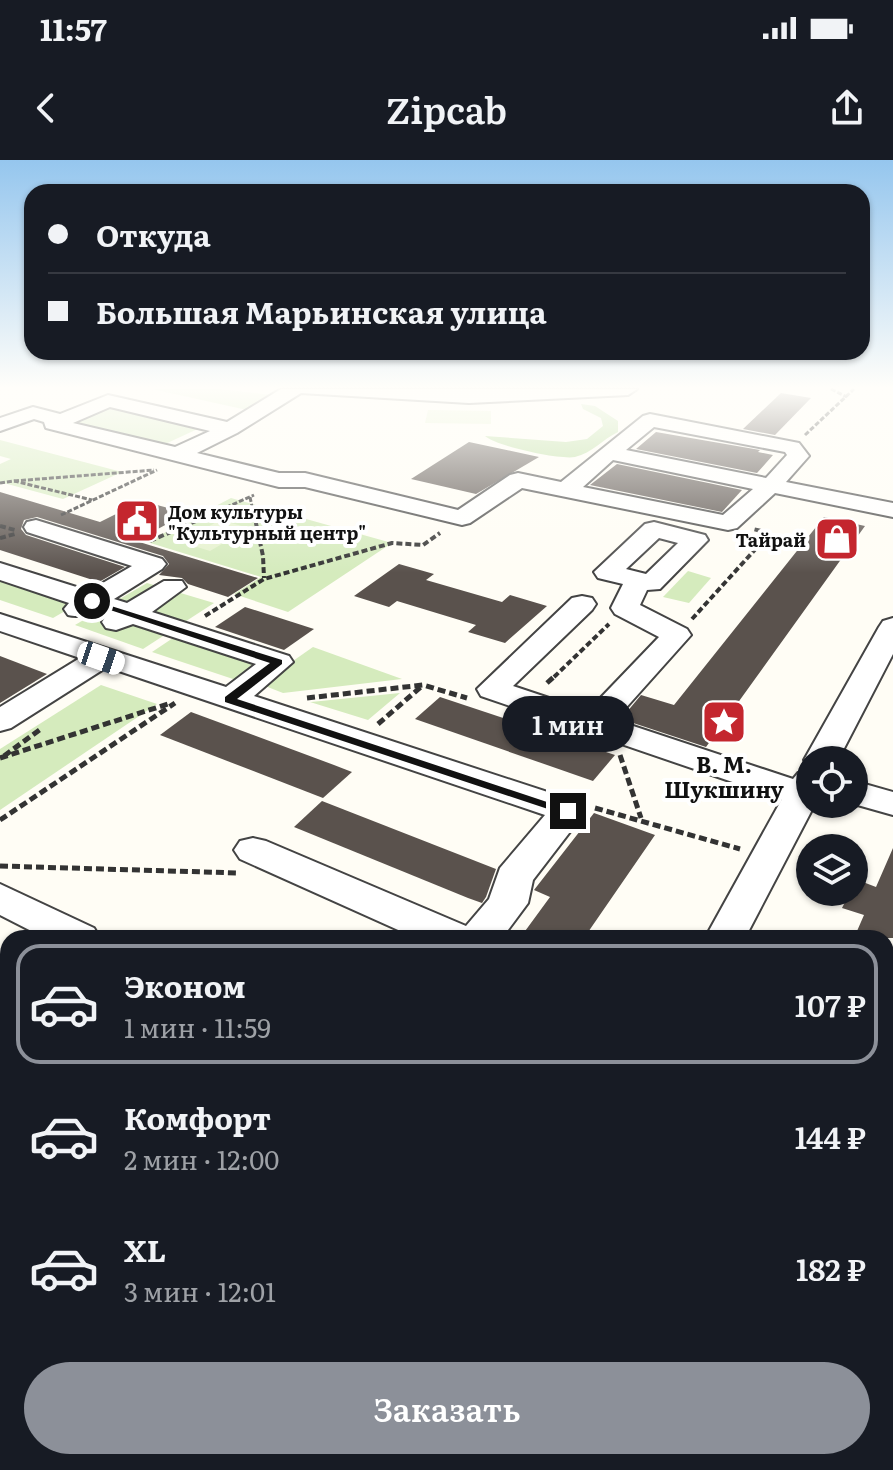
<!DOCTYPE html>
<html lang="ru">
<head>
<meta charset="utf-8">
<style>
  :root { --surface:#171b24; --page:#242831; --text:#f1f3f6; --muted:#9ea1a6; --line:#363941; --accent:#8c9099 }
  body { margin:0; font-family:Literata,serif; background:var(--page); color:var(--text); height:100vh; display:flex; flex-direction:column; font-size:30px; white-space:nowrap }
  * { box-sizing:border-box; margin:0 }
  p { font-size:26px; color:var(--muted) }
  .icon { flex:none; width:44px; height:44px; fill:none; stroke:currentColor; stroke-width:2; stroke-linecap:round; stroke-linejoin:round }
  .map { position:relative; flex:1; overflow:hidden }
  .panel { position:absolute; left:0px; top:770px; width:894px; height:540px; display:flex; flex-direction:column; background:var(--surface); border-radius:24px 24px 0 0; box-shadow:0 2px 6px #0004 }
  .panel>* { flex:none }
  .hud { position:absolute; left:24px; top:24px; width:846px; height:176px; border-radius:24px; box-shadow:0 2px 6px #0004; display:grid; align-content:center; height:176px; padding:0 24px; background:var(--surface) }
  .tools { position:absolute; left:796px; top:586px; display:grid; gap:16px }
  .tools a { display:grid; place-items:center; width:72px; height:72px; border-radius:50%; background:var(--surface); box-shadow:0 2px 6px #0004; font-size:40px }
  .end { position:absolute; width:36px; height:36px; margin:-18px; border:10px solid #111; background:#fff; box-shadow:0 0 0 4px #fff }
  .from { border-radius:50% }
  .bubble { position:absolute; height:56px; border-radius:28px; background:var(--surface); box-shadow:0 2px 6px #0004; font-size:26px; font-weight:600; line-height:56px; text-align:center }
  .car { position:absolute; width:24px; height:48px; margin:-24px -12px; border-radius:10px; box-shadow:0 0 6px 2px #0007; background:linear-gradient(#fff 24%,#345 0 40%,#fff 0 76%,#345 0 86%,#fff 0) }
  .hud b { display:flex; align-items:center; gap:28px; height:76px; font-size:30px }
  .hud b+b { border-top:2px solid var(--line) }
  .hud i { width:20px; height:20px; background:var(--text) }
  ul { padding:14px 0 0; list-style:none }
  li { display:flex; align-items:center; gap:24px; height:120px; margin:0 16px 12px; padding:0 8px; border:4px solid transparent; border-radius:24px }
  li div { flex:1 }
  li b { display:block; font-size:30px }
  li em { font-style:normal; font-weight:600 }
  li.current { border-color:var(--accent) }
  li>.icon { width:72px; height:72px; stroke-width:1.5 }
  .action { display:flex; gap:16px; margin-top:auto; padding:16px 24px }
  .action a { flex:1; height:92px; border-radius:48px; background:var(--accent); color:#fff; font-size:32px; font-weight:600; line-height:92px; text-align:center }
  .status { display:flex; justify-content:space-between; align-items:center; height:56px; padding:0 40px; background:var(--surface); direction:ltr }
  .status svg { height:22px; fill:currentColor }
  header { display:flex; justify-content:space-between; align-items:center; height:104px; padding:0 24px; background:var(--surface); font-size:36px; font-weight:600 }
  .map>svg:first-child { display:block }
  .green { fill:#d5ebbd }
  .forest { fill:#b9dc9c }
  .pitch { fill:#e6f2cf }
  .building { fill:#5a524d }
  .lines { fill:none; stroke-linecap:round; stroke-linejoin:round }
  .minor-casing { stroke:#444; stroke-width:4 }
  .major-casing { stroke:#222; stroke-width:4 }
  .path-far3 { stroke:#333; stroke-width:3; stroke-dasharray:5 2; stroke-linecap:butt }
  .path-far2 { stroke:#333; stroke-width:4; stroke-dasharray:6 3; stroke-linecap:butt }
  .path-far1 { stroke:#333; stroke-width:5; stroke-dasharray:8 4; stroke-linecap:butt }
  .path { stroke:#333; stroke-width:8; stroke-dasharray:12 6; stroke-linecap:butt }
  .minor { fill:#fff; fill-rule:evenodd }
  .major { fill:#f9d66b; fill-rule:evenodd }
  .route { fill:#111 }
  .labels { text-anchor:middle; dominant-baseline:central; stroke-width:8; stroke-linejoin:round; paint-order:stroke }
  .far-poi-label { font-size:18px; font-weight:bold; fill:#111; stroke:#fff; text-anchor:start }
  .poi-label { font-size:22px; font-weight:bold; fill:#111; stroke:#fff }
</style>
</head>
<body>
<div class="status"><b>11:57</b><svg viewBox="0 0 49 12"><path d="M0 12V9h3v3zM5 12V6h3v6zM10 12V3h3v9zM15 12V0h3v12zM26 1h20v11H26zM47 4h2v5h-2z"/></svg></div>
<header><svg class="icon" aria-label="back" viewBox="0 0 24 24"><path d="M15 5l-7 7 7 7"/></svg>Zipcab<svg class="icon" aria-label="share" viewBox="0 0 24 24"><path d="M12 15V3M7 8l5-5 5 5M5 13v7h14v-7"/></svg></header>
<div class="map">
<svg width="893" height="1310" viewBox="0 0 893 1310">
  <rect width="100%" height="100%" fill="#fffdf5"/>
  <g class="green">
    <path d="M152 229H220L272 235 247 250Z"/>
    <path d="M108 244 204 266 163 285 65 262Z"/>
    <path d="M0 280 122 312 63 339 0 322V304L11 299 0 296Z"/>
    <path d="M231 338 392 383 288 452 234 434 261 417 147 382Z"/>
    <path d="M0 402 96 433 53 458 0 440Z"/>
    <path d="M688 411 711 418 689 443 663 437Z"/>
    <path d="M147 423 214 443 143 489 75 465Z"/>
    <path d="M182 472 276 503 248 524 152 492Z"/>
    <path d="M313 487 402 519 283 533 260 524Z"/>
    <path d="M101 525 157 544 0 650V589Z"/>
    <path d="M400 533 368 560 310 542H311Z"/>
  </g>
  <path class="forest" d="M581 244 595 246 618 261V272C603 279 592 293 575 297 559 300 496 286 485 276L566 282 587 279 603 266 601 258 583 249Z"/>
  <g class="pitch">
    <path d="M428 250 491 251V264L425 263Z"/>
    <path d="M220 360 249 368 210 391 181 382Z"/>
  </g>
  <g class="building">
    <path d="M781 233 811 238 775 275 743 269Z"/>
    <path d="M656 272 760 290 758 292 773 295 757 313 636 289Z"/>
    <path d="M469 282 539 297 476 334 411 319Z"/>
    <path d="M617 304 742 330 722 352 590 325Z"/>
    <path d="M0 332 100 362 142 341 187 353 136 381 258 418 228 437 188 424 182 418 159 415 169 404 163 396 37 357 24 360 21 369 26 375 125 407 99 422 0 390Z"/>
    <path d="M824 357 865 366 706 587 621 559 641 535 674 545Z"/>
    <path d="M399 404 434 414 426 420 502 442 510 435 547 446 505 483 468 472 476 465 397 441 389 447 354 436Z"/>
    <path d="M245 447 314 469 284 490 215 467Z"/>
    <path d="M0 496 47 514 0 543Z"/>
    <path d="M440 537 615 595 593 621 415 559Z"/>
    <path d="M191 552 334 605 352 612 323 638 160 575Z"/>
    <path d="M322 641 496 709 486 737 482 743 468 738 294 667Z"/>
    <path d="M594 653 655 675 584 778H520L550 737 534 730Z"/>
    <path d="M893 688V778H854L864 755 842 748 850 732H854L855 719 876 727Z"/>
  </g>
  <g class="lines">
    <g class="minor-casing">
      <g id="minor">
        <path d="M281 229H637L628 235 469 243 301 233 237 273 197 293 279 313H305L458 350 510 315 518 313 561 322 643 256 650 254 799 283 809 296 786 322 893 343V357L775 333 737 368 728 370 522 328 470 363 462 365 305 327H279L46 268 44 262 34 259 0 271V258L33 247 60 254 108 235 227 262ZM110 247 210 271 175 287 73 263ZM654 267 785 292 787 295 766 318 626 290ZM613 300 753 329 723 355 583 327Z"/>
        <path d="M36 360 162 399 166 404 162 409 114 439 127 443 164 421H182L186 427 152 452 289 496 293 502 254 536 581 643 586 651 533 720 528 743 502 778H416L240 699 234 690 240 681 253 678 266 681 466 766 489 739 500 708 545 655 107 507 11 568 0 571V547L80 498 0 471V454L226 527 256 504 133 464 116 470 106 468 102 462 107 455C92 450 84 459 68 455L64 449 69 443 0 420V403L89 431 132 406 27 372 24 367 27 362Z"/>
        <path d="M654 362 705 375 708 380 660 429 647 430 640 445 687 469 691 475 615 560 793 619 798 613 810 610V644H815L745 778H705L782 639 481 536 477 529 572 438 582 436 592 438 596 444 592 450 513 526 588 551 659 477 615 454 611 448 623 424 598 418 594 412 645 364ZM659 378 678 383 646 414 626 409Z"/>
        <path d="M893 458V494L838 600H810L809 607 804 600 879 467 883 461Z"/>
        <path d="M854 621 893 632V655L854 644Z"/>
        <path d="M0 724 94 768 100 778H45L0 755Z"/>
        <path d="M886 831 893 833V868L886 866Z"/>
        <path d="M893 885V941L886 943V888Z"/>
        <path d="M0 936 8 938V980L0 978Z"/>
        <path d="M886 1172 893 1175V1234L886 1231Z"/>
        <path d="M450 1302H516L519 1310H453Z"/>
      </g>
    </g>
    <g class="major-casing">
      <g id="major">
        <path d="M0 1086 8 1089V1154L0 1151Z"/>
        <path d="M8 1268V1302H64L67 1310H0V1271Z"/>
        <path d="M268 1302H354L357 1310H271Z"/>
      </g>
    </g>
    <g class="path-far3">
      <path d="M831 229 847 237"/>
      <path d="M805 275 854 229"/>
      <path d="M14 321 154 310"/>
      <path d="M0 323 14 321 92 340"/>
      <path d="M250 337 254 356"/>
      <path d="M61 355 157 310"/>
      <path d="M207 356 254 335"/>
    </g>
    <g class="path-far2">
      <path d="M254 354 263 396 264 418"/>
      <path d="M0 366 15 370"/>
      <path d="M0 378 15 374"/>
      <path d="M150 381 212 354"/>
      <path d="M205 456 264 419 392 383 423 385 440 373"/>
      <path d="M692 459 770 373 753 369"/>
      <path d="M554 517 609 464"/>
    </g>
    <g class="path-far1">
      <path d="M547 523 556 515"/>
      <path d="M307 538 423 525 467 538"/>
      <path d="M378 564 422 526"/>
      <path d="M620 595 641 658"/>
      <path d="M4 596 42 568"/>
      <path d="M0 598 171 543"/>
      <path d="M595 648 740 689"/>
      <path d="M0 660 175 543"/>
      <path d="M0 706 239 713"/>
    </g>
    <g class="path">
      <path d="M886 1047 893 1050"/>
      <path d="M574 1302 588 1310"/>
    </g>
    <use href="#minor" class="minor"/>
    <use href="#major" class="major"/>
  </g>
  <linearGradient id="sky" x2="0" y2="1"><stop stop-color="#95c6ee"/><stop offset="0.55" stop-color="#fffefa"/><stop offset="1" stop-color="#fffefa" stop-opacity="0"/></linearGradient>
  <rect width="893" height="413" fill="url(#sky)"/>
  <path class="route" d="M89 439 282 500V504L237 539 574 651 563 654 225 542V537L270 503 89 443Z"/>
  <defs>
    <g id="civic-square" transform="scale(2.3)"><rect x="-9" y="-9" width="18" height="18" rx="4" fill="#c4262e" stroke="#fff"/><path d="M-.6-6.5H3V-4.5H.6V-3L4-1V1h2V6H-6V1h2V-1L-.6-3ZM-1.2 2.5V6h2.4V2.5Z" fill="#fff"/></g>
    <g id="shop-square" transform="scale(2.3)"><rect x="-9" y="-9" width="18" height="18" rx="4" fill="#c4262e" stroke="#fff"/><path d="M-5-2.5h2.3a2.7 3.5 0 0 1 5.4 0H5L5.5 6h-11ZM-1.5-2.5h3a1.5 2.3 0 0 0-3 0Z" fill="#fff"/></g>
    <g id="sight-square" transform="scale(2.3)"><rect x="-9" y="-9" width="18" height="18" rx="4" fill="#c4262e" stroke="#fff"/><path d="M0-6L1.8-2.2L6-1.7L2.9 1.2L3.7 5.4L0 3.3L-3.7 5.4L-2.9 1.2L-6-1.7L-1.8-2.2Z" fill="#fff"/></g>
  </defs>
  <g fill-rule="evenodd">
    <use href="#civic-square" x="137" y="361"/>
    <use href="#shop-square" x="837" y="379"/>
    <use href="#sight-square" x="724" y="562"/>
  </g>
  <g class="labels">
    <g class="far-poi-label">
      <text x="168" y="351">Дом культуры<tspan x="168" dy="21">"Культурный центр"</tspan></text>
      <text x="806" y="379" text-anchor="end">Тайрай</text>
    </g>
    <g class="poi-label">
      <text x="724" y="603">В. М.<tspan x="724" dy="25">Шукшину</tspan></text>
    </g>
  </g>
</svg>
<div class="tools">
<a><svg class="icon" aria-label="locate" viewBox="0 0 24 24"><circle cx="12" cy="12" r="6"/><path d="M12 2v4M12 18v4M2 12h4M18 12h4"/></svg></a>
<a><svg class="icon" aria-label="layers" viewBox="0 0 24 24"><path d="M12 4l9 5-9 5-9-5zM3 14l9 5 9-5"/></svg></a>
</div>
<i class="end from" style="left:92px;top:441px"></i>
<i class="end" style="left:568px;top:651px"></i>
<div class="bubble" style="left:502px;top:536px;width:132px">1 мин</div>
<i class="car" style="left:101px;top:498px;rotate:109deg"></i>
<div class="hud">
<b><i class="from"></i>Откуда</b>
<b><i></i>Большая Марьинская улица</b>
</div>
<section class="panel">
<ul>
<li class="current"><svg class="icon" aria-label="car" viewBox="0 0 24 24"><path d="M5 17H2v-5l4-1 3-4h7l3 4 3 1v5h-3M9 17h6M6 11h13"/><circle cx="7" cy="17" r="2"/><circle cx="17" cy="17" r="2"/></svg><div><b>Эконом</b><p>1 мин · 11:59</p></div><em>107 ₽</em></li>
<li><svg class="icon" aria-label="car" viewBox="0 0 24 24"><path d="M5 17H2v-5l4-1 3-4h7l3 4 3 1v5h-3M9 17h6M6 11h13"/><circle cx="7" cy="17" r="2"/><circle cx="17" cy="17" r="2"/></svg><div><b>Комфорт</b><p>2 мин · 12:00</p></div><em>144 ₽</em></li>
<li><svg class="icon" aria-label="car" viewBox="0 0 24 24"><path d="M5 17H2v-5l4-1 3-4h7l3 4 3 1v5h-3M9 17h6M6 11h13"/><circle cx="7" cy="17" r="2"/><circle cx="17" cy="17" r="2"/></svg><div><b>XL</b><p>3 мин · 12:01</p></div><em>182 ₽</em></li>
</ul>
<div class="action"><a>Заказать</a></div>
</section>
</div>
</body>
</html>
